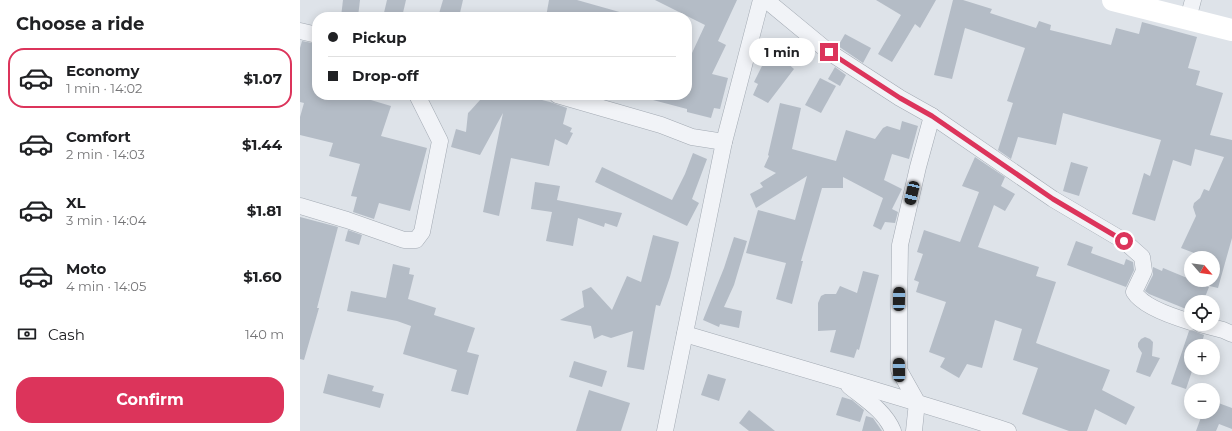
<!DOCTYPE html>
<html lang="en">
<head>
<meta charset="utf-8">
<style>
  :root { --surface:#fff; --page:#f6f6f6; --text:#202124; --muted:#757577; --line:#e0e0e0; --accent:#dc345b }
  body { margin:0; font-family:Montserrat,sans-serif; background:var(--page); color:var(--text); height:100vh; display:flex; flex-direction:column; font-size:15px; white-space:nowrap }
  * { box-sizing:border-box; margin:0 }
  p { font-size:13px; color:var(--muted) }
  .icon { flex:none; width:22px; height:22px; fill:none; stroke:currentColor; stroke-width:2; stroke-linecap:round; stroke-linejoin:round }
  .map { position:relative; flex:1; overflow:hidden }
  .drawer { display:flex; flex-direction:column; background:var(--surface); width:300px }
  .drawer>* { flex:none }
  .top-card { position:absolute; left:12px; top:12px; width:380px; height:88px; border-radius:16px; box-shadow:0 2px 10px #0003; display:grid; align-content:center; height:88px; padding:0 16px; background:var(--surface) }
  .needle { width:26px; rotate:118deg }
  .tools { position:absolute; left:884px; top:251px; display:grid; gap:8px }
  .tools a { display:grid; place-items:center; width:36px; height:36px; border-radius:50%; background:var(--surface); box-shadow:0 2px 10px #0003; font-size:20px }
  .end { position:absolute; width:18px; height:18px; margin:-9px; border:5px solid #dc345b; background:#fff; box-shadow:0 0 0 2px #fff }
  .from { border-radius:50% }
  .bubble { position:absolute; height:28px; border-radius:14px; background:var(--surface); box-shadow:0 2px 10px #0003; font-size:13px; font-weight:700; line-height:28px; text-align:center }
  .car { position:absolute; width:12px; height:24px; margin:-12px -6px; border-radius:5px; box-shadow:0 0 3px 1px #0007; background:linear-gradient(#222 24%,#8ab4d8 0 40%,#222 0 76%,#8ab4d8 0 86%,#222 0) }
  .top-card b { display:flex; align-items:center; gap:14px; height:38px; font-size:15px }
  .top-card b+b { border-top:1px solid var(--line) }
  .top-card i { width:10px; height:10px; background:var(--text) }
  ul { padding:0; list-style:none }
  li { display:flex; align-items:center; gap:12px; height:60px; margin:0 8px 6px; padding:0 8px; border:2px solid transparent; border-radius:16px }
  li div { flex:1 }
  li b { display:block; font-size:15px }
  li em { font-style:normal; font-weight:700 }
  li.active { border-color:var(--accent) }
  li>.icon { width:36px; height:36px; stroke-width:1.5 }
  h2 { padding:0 16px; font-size:18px; line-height:48px }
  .pay { display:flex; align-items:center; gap:10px; height:44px; padding:0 16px; font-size:15px }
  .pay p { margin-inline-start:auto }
  .cta { display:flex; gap:8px; margin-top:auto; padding:8px 16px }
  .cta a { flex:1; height:46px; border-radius:16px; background:var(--accent); color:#fff; font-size:16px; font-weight:700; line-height:46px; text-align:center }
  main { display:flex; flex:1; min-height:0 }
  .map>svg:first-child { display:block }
  .building { fill:#b4bcc6 }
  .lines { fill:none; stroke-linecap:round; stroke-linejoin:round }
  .minor-casing { stroke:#a3aab3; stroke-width:17 }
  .minor { stroke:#f1f3f7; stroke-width:16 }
  .secondary { stroke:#fff; stroke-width:22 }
  .route { stroke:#dc345b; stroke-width:5 }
</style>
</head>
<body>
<main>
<section class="drawer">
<h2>Choose a ride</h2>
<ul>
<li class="active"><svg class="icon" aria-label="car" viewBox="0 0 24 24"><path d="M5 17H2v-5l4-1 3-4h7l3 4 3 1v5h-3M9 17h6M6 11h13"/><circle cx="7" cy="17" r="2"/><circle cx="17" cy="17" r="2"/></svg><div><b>Economy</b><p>1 min · 14:02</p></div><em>$1.07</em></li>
<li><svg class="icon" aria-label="car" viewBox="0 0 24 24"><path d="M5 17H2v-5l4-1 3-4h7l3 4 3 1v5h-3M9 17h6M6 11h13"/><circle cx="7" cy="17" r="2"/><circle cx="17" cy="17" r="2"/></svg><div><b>Comfort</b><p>2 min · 14:03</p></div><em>$1.44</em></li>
<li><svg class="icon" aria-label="car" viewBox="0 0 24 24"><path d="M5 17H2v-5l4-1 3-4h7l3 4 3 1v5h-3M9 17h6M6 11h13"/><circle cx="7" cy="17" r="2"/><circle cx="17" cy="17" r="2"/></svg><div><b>XL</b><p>3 min · 14:04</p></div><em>$1.81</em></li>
<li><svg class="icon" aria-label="car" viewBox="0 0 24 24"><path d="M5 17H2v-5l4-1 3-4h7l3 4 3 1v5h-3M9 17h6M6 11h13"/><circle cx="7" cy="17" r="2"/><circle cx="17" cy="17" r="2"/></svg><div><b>Moto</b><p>4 min · 14:05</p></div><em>$1.60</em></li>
</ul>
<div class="pay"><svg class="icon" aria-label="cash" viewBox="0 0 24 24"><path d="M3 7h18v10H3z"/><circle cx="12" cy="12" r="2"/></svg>Cash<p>140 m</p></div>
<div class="cta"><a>Confirm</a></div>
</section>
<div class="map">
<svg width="932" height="431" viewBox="0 0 932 431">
  <rect width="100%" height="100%" fill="#dee3e9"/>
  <g class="building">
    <path d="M43 0H60L58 17H41Z"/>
    <path d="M87 0H106L102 17H83Z"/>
    <path d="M143 0H163L159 17H138Z"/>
    <path d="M249 0H277L323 13 322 17H246Z"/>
    <path d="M355 0H437L418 41 426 45 412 74 428 78 420 109 414 108 411 118 387 112V109L353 100 354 95H387V52L392 53 405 25Z"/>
    <path d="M576 0H636L620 28 615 24 592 62 578 54 601 15Z"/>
    <path d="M653 0H663L692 9 690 13 736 28 739 21 751 25 750 30 811 45 816 28 839 34 842 22 897 37 888 68 900 71 896 85 923 93 910 135 932 140V238L918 288 901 284 902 280H913V258H907L881 248 896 216 893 207 894 203 900 198 904 189 909 191 924 157 895 149 891 166 873 160 855 221 832 214 844 173 850 176 861 140 763 113 756 145 718 137 711 159 698 150 713 103 707 101 725 48 665 28 652 79 634 75Z"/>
    <path d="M545 34 571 48 563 63 538 46Z"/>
    <path d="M2 41 17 44V95H54L91 106 81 136 127 148 110 211 79 203 74 219 53 212 57 197 51 196 60 164 29 156 33 143 0 135V117L4 103 0 102V48Z"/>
    <path d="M479 45 491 55 486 62 494 69 468 103 453 95 458 84 454 82 462 66Z"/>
    <path d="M535 67 546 75 540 86 528 79Z"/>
    <path d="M520 78 536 86 521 113 505 105Z"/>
    <path d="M197 95H222L250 102 267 108 263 124 272 128 270 132 273 133 267 145 255 139 249 166 211 158 199 216 183 212 203 113 180 155 151 147 156 129 166 132 168 113 171 110 180 100 195 99Z"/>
    <path d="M480 103 501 108 492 149 536 161 546 130 575 139 583 128 587 126 600 130 602 121 618 126 609 159 592 154 584 180 602 189 592 209 598 212 595 223 585 222 581 230 573 226 583 198 543 177V188H522L501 261H503L492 304 476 299 486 263 446 253 458 210 495 220 507 176 456 208 450 194 463 187 460 183 476 173 464 167 469 156 468 155Z"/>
    <path d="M393 153 407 159 392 199 399 203 387 226 295 182 302 167 372 200 385 174Z"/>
    <path d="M675 157 705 177 701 186 715 194 705 211 694 205 678 247 739 267 736 276 756 282 736 343 810 370 802 390 835 407 826 425 795 409 787 431H769L722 414 738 368 713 360 722 329 695 320 682 368 667 364 659 378 640 367 645 358 629 352 646 302 616 292 619 282 614 280 623 254 617 252 624 230 660 242 679 192 662 186Z"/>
    <path d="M771 162 788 167 779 196 763 191Z"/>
    <path d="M235 182 260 186 257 200 322 213 317 227 305 223 304 227 278 218 273 246 246 241 252 212 231 209Z"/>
    <path d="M0 217 38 227 17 308H19L4 360 0 359Z"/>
    <path d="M48 230 62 235 59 245 45 241Z"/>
    <path d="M353 235 379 242 370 277 360 306 356 305 344 370 327 367 333 331 311 338 302 335 294 339 291 326 260 320 284 307 282 291 291 287 312 310 327 276 341 282Z"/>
    <path d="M434 237 447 241 434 285 424 307 442 311 439 328 420 324 419 327 403 320 424 268Z"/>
    <path d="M776 241 793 247 791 253 824 265 826 259 833 262 834 270 826 287 767 265Z"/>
    <path d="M93 264 110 268 109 274 114 275 108 299 136 308 134 315 175 328 167 352 179 355 168 395 151 391 157 370 103 354 111 326 97 321 47 311 51 291 86 298Z"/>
    <path d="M853 267 862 271 863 268 909 287 903 302H891V311L849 294 845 291 853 275Z"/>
    <path d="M563 271 579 275 559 350 557 349 554 358 530 352 536 330 518 331V303L521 296 525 294H536L540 286 557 293Z"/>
    <path d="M889 331H894L904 335 901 346H891V368H893L886 389 871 384Z"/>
    <path d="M845 337 850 339 853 342 852 356 860 358 850 377 836 372 842 353 838 347V343L841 339Z"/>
    <path d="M274 361 307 371 302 387 269 377Z"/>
    <path d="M28 374 74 386 72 391 84 394 80 408 23 393Z"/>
    <path d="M408 374 426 379 419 401 401 395Z"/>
    <path d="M289 390 330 403 321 431H276Z"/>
    <path d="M542 397 552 400 564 410 560 422 536 415Z"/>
    <path d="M913 401 932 408V429L919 424 916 431H896L903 412H913Z"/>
    <path d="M449 410 475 431H449L439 423Z"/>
    <path d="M566 416 573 418 582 431H562Z"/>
  </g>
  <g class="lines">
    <g class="minor-casing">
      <g id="minor">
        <path d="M466 0 529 52 600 98 632 116 753 199 824 241 842 257 844 271 834 292C843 307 874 317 891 322"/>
        <path d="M888 19 893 0"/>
        <path d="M0 31 17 35"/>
        <path d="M257 95 361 125 392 137 424 142"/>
        <path d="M0 206 47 220 104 240H116L122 232 140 141 117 95"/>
        <path d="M900 324 923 330 932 334"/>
        <path d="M385 334C493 366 601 397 708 431"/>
        <path d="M549 386C565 399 585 411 593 431"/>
        <path d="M365 431 424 142 461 0"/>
        <path d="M614 431 617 402 599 370V313L600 245 618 167 632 116"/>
      </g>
    </g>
    <use href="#minor" class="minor"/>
    <path class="secondary" d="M813 0 932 30"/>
  </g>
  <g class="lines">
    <path class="route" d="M529 52 600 98 632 116 753 199 824 241"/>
  </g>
</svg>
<div class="tools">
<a><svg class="needle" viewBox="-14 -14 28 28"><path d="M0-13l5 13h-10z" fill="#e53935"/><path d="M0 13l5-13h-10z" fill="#757577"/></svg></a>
<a><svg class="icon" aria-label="locate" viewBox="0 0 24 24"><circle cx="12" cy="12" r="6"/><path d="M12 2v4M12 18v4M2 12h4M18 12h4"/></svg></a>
<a>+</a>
<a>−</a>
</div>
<i class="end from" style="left:824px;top:241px"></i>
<i class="end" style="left:529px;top:52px"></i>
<div class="bubble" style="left:449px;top:38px;width:66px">1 min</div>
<i class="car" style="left:612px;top:193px;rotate:193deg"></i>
<i class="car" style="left:599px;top:299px;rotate:1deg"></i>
<i class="car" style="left:599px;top:370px;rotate:359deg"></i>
<div class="top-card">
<b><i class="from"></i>Pickup</b>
<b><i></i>Drop-off</b>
</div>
</div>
</main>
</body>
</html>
